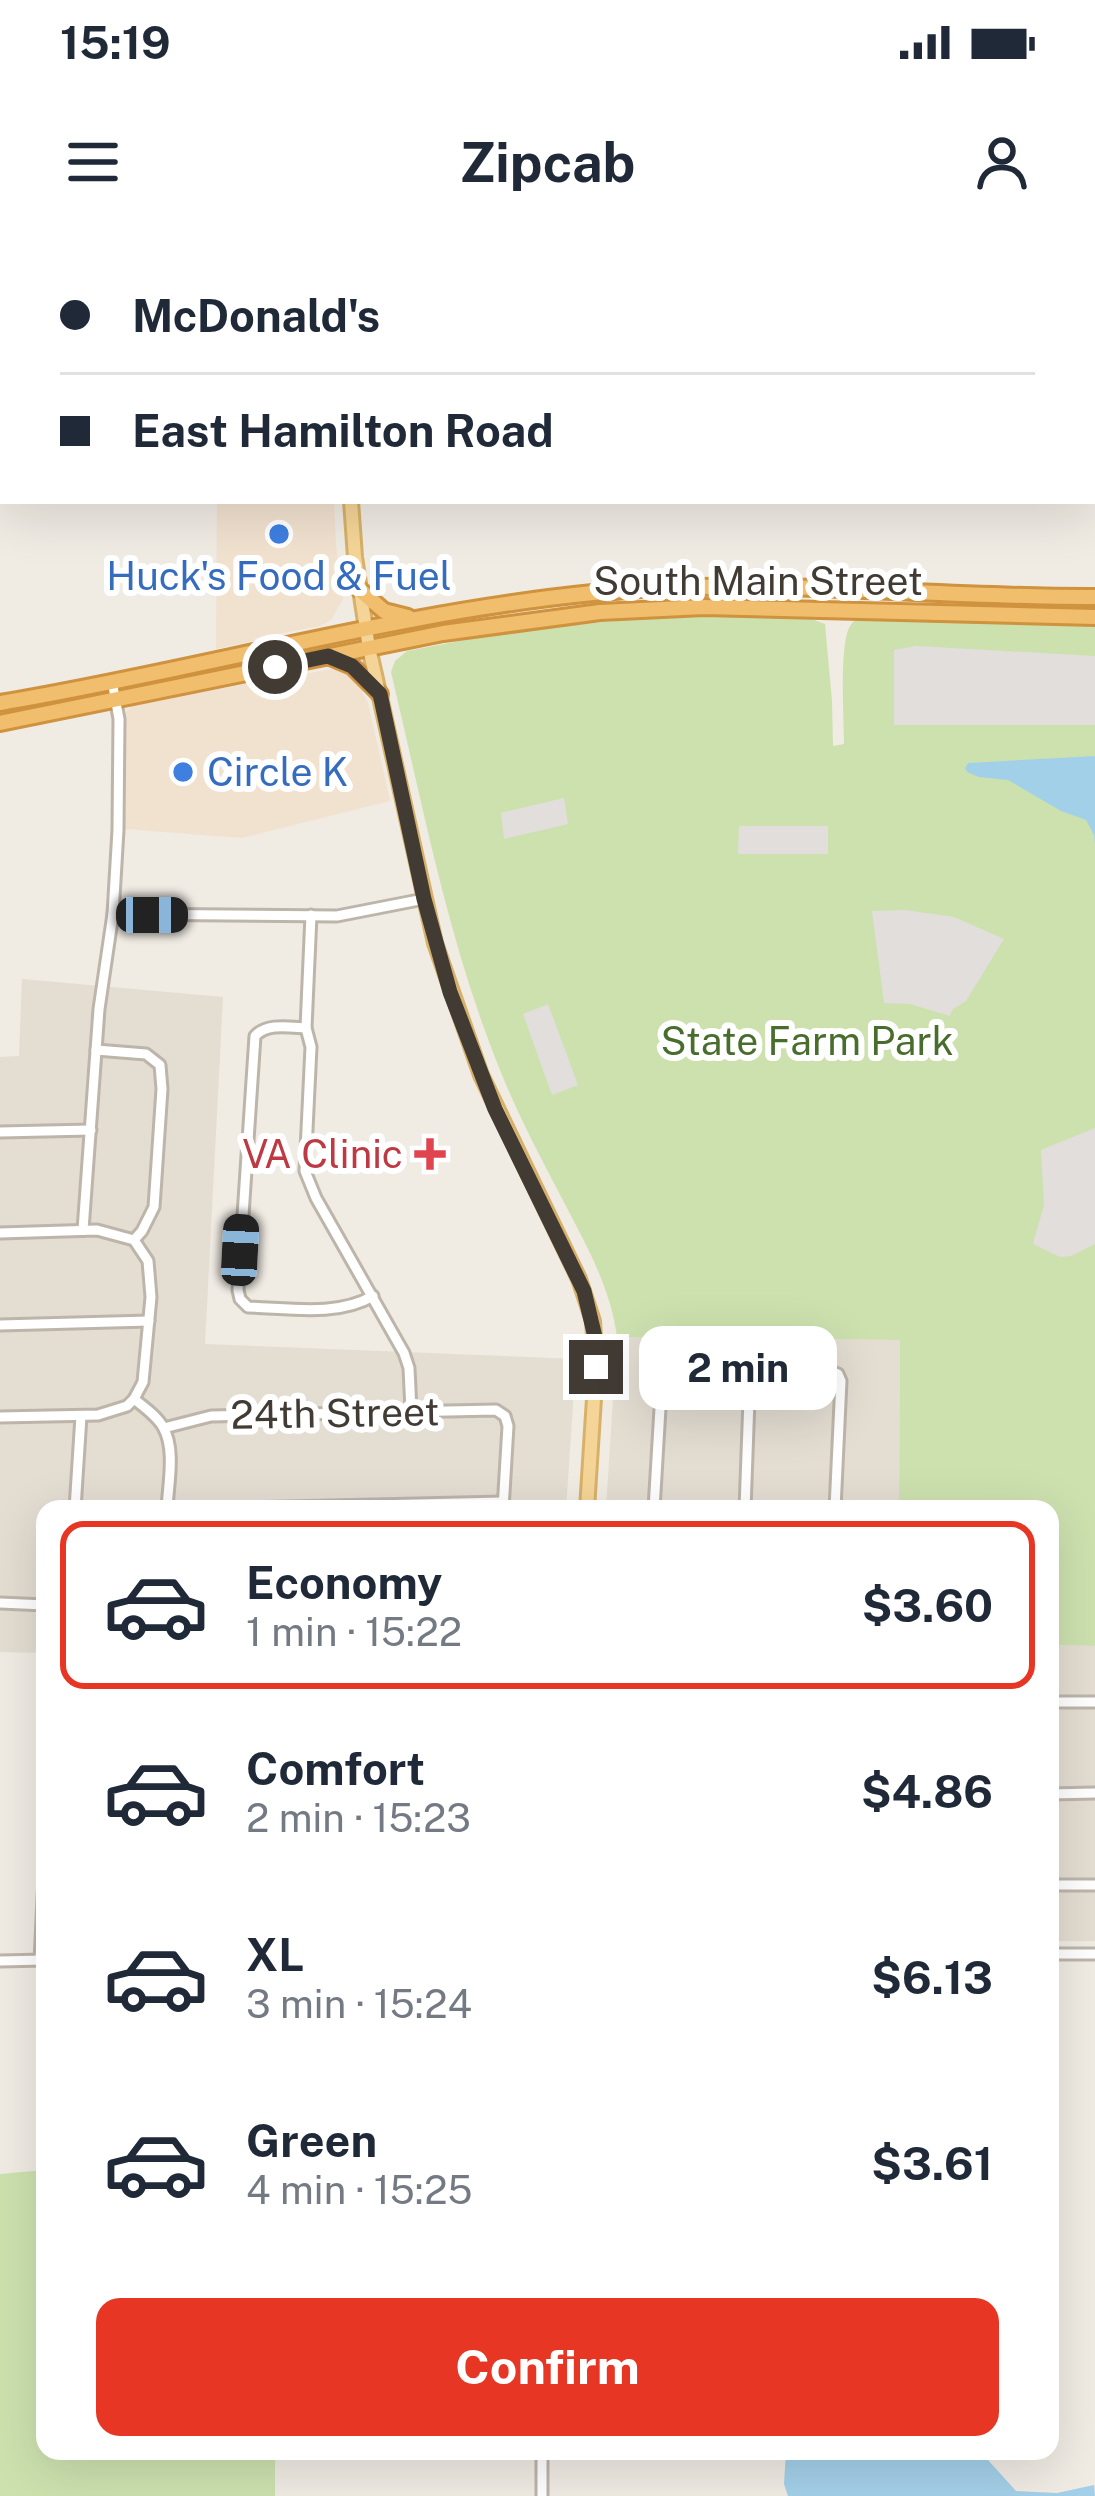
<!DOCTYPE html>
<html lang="en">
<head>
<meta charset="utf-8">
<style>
  :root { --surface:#fff; --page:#f6f6f7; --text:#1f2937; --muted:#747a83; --line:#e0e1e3; --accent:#e73623 }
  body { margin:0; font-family:"Public Sans",sans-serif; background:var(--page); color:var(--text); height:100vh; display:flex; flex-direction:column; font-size:45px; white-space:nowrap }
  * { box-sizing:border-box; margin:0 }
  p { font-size:39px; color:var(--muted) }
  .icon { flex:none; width:66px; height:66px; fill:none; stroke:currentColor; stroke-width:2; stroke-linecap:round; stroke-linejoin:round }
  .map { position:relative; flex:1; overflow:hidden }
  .drawer { position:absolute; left:36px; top:1260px; width:1023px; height:960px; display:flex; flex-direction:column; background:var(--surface); border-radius:24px; box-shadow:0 12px 48px #0002 }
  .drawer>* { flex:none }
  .guide { position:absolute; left:0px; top:0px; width:1095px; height:264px; box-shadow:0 12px 48px #0002; display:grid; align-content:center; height:264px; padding:0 60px; background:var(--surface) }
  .end { position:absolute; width:54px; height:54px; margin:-27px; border:15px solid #413b34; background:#fff; box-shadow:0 0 0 6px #fff }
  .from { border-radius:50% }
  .bubble { position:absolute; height:84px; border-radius:24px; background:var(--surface); box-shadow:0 12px 48px #0002; font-size:39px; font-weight:700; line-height:84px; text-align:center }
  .car { position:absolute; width:36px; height:72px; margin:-36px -18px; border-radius:15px; box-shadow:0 0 9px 3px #0007; background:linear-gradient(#222 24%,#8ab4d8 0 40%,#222 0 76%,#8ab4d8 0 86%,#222 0) }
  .guide b { display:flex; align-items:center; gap:42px; height:114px; font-size:45px }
  .guide b+b { border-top:3px solid var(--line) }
  .guide i { width:30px; height:30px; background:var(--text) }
  ul { padding:21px 0 0; list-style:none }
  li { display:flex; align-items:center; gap:36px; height:168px; margin:0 24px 18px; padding:0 36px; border:6px solid transparent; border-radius:24px }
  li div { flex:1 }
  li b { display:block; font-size:45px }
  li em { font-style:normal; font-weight:700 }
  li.on { border-color:var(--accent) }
  li>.icon { width:108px; height:108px; stroke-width:1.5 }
  .primary-button { display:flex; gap:24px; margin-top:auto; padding:24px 60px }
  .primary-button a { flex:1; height:138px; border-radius:24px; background:var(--accent); color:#fff; font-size:48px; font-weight:700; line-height:138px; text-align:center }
  .status { display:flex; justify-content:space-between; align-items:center; height:84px; padding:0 60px; background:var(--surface); direction:ltr }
  .status svg { height:33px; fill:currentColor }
  header { display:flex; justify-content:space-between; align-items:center; height:156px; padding:0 60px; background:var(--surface); font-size:54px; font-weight:700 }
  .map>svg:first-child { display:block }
  .residential { fill:#e3ddd2 }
  .commercial { fill:#f1e1cf }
  .green { fill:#cde1af }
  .parking { fill:#e1dedb }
  .water { fill:#a3d0e9 }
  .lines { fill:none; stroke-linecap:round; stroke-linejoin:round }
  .minor-casing { stroke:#bdb5aa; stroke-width:15 }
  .major-casing { stroke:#d8b169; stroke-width:18 }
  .highway-casing { stroke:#cf923e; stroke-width:20 }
  .minor { stroke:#fff; stroke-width:9 }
  .major { stroke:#f5d597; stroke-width:12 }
  .highway { stroke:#f1be6d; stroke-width:14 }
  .route { stroke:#413b34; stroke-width:15 }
  .shop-dot { fill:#3f7fe0; stroke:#fff; stroke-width:4.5 }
  .health-dot { fill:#e0444e; stroke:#fff; stroke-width:4.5 }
  .labels { text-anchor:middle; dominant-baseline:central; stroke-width:12; stroke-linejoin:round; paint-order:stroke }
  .shop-label { font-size:39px; fill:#366cbe; stroke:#fff }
  .street-label { font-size:39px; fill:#413b34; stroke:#fff }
  .park-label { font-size:39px; fill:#496d2d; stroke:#fff }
  .health-label { font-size:39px; fill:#be3a42; stroke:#fff; text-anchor:end }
</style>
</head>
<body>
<div class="status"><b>15:19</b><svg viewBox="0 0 49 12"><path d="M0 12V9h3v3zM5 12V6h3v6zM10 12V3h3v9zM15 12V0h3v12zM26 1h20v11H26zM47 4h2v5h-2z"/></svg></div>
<header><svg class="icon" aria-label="menu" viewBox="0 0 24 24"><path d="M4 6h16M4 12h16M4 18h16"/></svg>Zipcab<svg class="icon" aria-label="person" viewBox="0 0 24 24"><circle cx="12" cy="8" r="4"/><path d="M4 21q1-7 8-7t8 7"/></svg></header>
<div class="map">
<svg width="1095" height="2256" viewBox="0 0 1095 2256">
  <rect width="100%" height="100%" fill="#f0ebe3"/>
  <g class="residential">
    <path d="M22 739 223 757 205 1104 576 1119 566 1269H45V1413L0 1412V817L19 816Z"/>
    <path d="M617 1097 900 1100 899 1269H606Z"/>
    <path d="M1050 1405 1095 1406V1701H1050Z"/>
  </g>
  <g class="commercial">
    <path d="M217 261H334L336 305 343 359 331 380 320 386 256 398 253 401 216 409Z"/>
    <path d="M333 429H341L353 435 368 463 390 561 242 598 125 589 126 472 133 464Z"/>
  </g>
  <g class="green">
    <path d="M675 376 809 378 825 384 832 461 833 506 844 504C844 480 839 404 850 386 855 378 858 379 867 377L1095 383V1406L1050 1405V1269H899L900 1100 617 1097C611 1051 590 1012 568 970 544 924 519 878 500 830 448 702 423 566 391 432L395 421 407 411 529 388Z"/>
    <path d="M45 1930V2211H275V2256H0V1934Z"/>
  </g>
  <g class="parking">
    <path d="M916 406 1095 416V485H894V410Z"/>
    <path d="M564 558 568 584 504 599 501 573Z"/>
    <path d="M739 586H828V614H738Z"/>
    <path d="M905 670 954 677 1004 699 966 761 953 769 950 776 910 764 884 763 872 671Z"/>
    <path d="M548 764 578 845 552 855 523 774Z"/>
    <path d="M1095 888V1004L1071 1016 1060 1017 1033 1004 1044 965 1041 910Z"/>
  </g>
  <g class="water">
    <path d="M1095 516V605L1094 595 1086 580 1061 571 1008 540 979 537 967 532 965 528 968 523Z"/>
    <path d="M786 2211H985L988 2220 1016 2251 1057 2253 1094 2245 1095 2256H788L784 2244Z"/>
  </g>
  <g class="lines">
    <g class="minor-casing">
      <g id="minor">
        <path d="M1092 18 1095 19"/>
        <path d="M1092 120 1095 119"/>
        <path d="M113 674 337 676 424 659"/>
        <path d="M311 675 306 788 311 807 305 931 316 958 404 1113 409 1128 411 1171"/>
        <path d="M306 788C288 787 267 783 255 796L238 1050 240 1059 248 1067C288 1068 337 1077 373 1056"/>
        <path d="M96 810 146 814 160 825 162 849 154 967 142 991 134 1000"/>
        <path d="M0 892 91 890"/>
        <path d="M83 990 99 769 113 674 118 590 119 479 112 441"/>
        <path d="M0 993 97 990 134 1000"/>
        <path d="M0 1085 149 1081"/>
        <path d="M134 1159C144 1167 157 1176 163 1187 176 1209 168 1245 167 1269"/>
        <path d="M0 1177 98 1175 127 1166 134 1159 143 1142 151 1057 148 1021 134 1000"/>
        <path d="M164 1188 211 1176 496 1170 505 1176 508 1186 503 1269"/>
        <path d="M75 1269 81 1176"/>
        <path d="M205 1269 503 1262"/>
        <path d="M654 1269 662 1135 675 1132 830 1131 838 1134 841 1141 835 1269"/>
        <path d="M745 1269 750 1132"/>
        <path d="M0 1363 45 1365"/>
        <path d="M1050 1462H1095"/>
        <path d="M1050 1554 1095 1553"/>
        <path d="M1050 1645H1095"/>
        <path d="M1050 1714H1095"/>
        <path d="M0 1721 45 1720"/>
        <path d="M40 1721 45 1616"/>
        <path d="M542 2256V2211"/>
      </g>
    </g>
    <g class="major-casing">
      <g id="major">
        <path d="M359 3V0"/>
        <path d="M351 261 355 317 369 408 435 703 481 835 579 1039 593 1081 596 1127 587 1269"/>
      </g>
    </g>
    <g class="highway-casing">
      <g id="highway">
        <path d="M360 350 384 371 408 377"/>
        <path d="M328 416 352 426 380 454"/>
        <path d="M0 463C198 430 392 373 593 353 760 336 928 358 1095 357"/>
        <path d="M0 483 443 393 600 372 704 367 1095 377"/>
      </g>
    </g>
    <use href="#minor" class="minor"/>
    <use href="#major" class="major"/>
    <use href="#highway" class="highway"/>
  </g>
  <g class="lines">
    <path class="route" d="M275 427 328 416 352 426 380 454 424 659 450 752 495 869 584 1051 595 1097 596 1127"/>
  </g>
  <g class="shop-dot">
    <circle cx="279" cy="294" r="12"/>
    <circle cx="183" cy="532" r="12"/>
  </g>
  <path class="health-dot" d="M424 896h12v12h12v12h-12v12h-12v-12h-12v-12h12z"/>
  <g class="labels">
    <g class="shop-label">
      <text x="279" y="336">Huck's Food &amp; Fuel</text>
      <text x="207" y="532" text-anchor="start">Circle K</text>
    </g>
    <g class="street-label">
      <text x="758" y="341">South Main Street</text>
      <text transform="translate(335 1173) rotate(-1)">24th Street</text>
    </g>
    <g class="park-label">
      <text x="807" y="801">State Farm Park</text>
    </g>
    <g class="health-label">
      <text x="403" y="914">VA Clinic</text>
    </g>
  </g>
</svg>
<i class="end from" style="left:275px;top:427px"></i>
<i class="end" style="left:596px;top:1127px"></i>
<div class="bubble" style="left:639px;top:1086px;width:198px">2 min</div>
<i class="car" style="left:152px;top:675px;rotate:90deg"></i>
<i class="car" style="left:240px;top:1010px;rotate:3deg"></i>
<div class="guide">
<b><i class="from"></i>McDonald's</b>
<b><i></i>East Hamilton Road</b>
</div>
<section class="drawer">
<ul>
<li class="on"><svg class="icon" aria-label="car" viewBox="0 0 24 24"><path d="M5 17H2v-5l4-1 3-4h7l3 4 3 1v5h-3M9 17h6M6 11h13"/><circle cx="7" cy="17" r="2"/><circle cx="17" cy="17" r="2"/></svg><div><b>Economy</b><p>1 min · 15:22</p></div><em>$3.60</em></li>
<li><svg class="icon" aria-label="car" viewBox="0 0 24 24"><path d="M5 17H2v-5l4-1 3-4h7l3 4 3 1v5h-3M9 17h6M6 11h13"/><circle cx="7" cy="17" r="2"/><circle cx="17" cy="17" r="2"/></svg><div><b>Comfort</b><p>2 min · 15:23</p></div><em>$4.86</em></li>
<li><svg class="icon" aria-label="car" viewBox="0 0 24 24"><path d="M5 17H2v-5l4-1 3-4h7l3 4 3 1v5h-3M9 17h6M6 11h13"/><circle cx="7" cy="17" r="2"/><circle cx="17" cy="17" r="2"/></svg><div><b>XL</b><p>3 min · 15:24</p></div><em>$6.13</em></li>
<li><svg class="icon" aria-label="car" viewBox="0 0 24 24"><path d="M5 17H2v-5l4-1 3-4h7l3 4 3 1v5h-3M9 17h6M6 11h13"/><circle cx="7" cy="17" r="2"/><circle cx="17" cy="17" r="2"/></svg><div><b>Green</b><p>4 min · 15:25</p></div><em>$3.61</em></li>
</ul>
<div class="primary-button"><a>Confirm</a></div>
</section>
</div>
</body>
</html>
